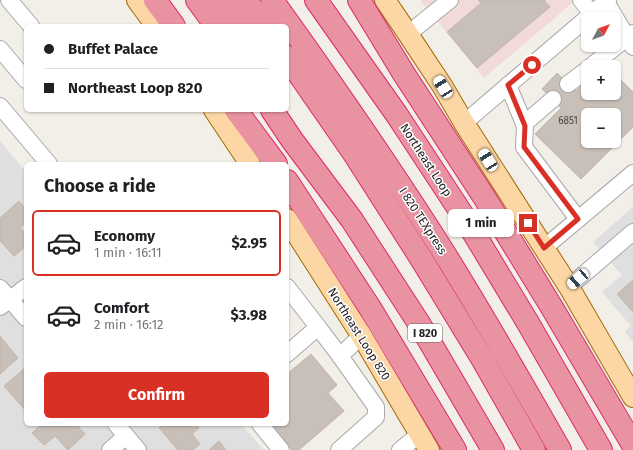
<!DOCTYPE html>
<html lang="en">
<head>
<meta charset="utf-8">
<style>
  :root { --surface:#fff; --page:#f6f6f6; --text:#202124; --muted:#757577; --line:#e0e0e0; --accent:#d93025 }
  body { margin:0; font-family:"Fira Sans",sans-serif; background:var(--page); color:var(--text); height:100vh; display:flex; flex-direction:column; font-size:15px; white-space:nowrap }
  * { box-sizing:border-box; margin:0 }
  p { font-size:13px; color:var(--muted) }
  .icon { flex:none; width:22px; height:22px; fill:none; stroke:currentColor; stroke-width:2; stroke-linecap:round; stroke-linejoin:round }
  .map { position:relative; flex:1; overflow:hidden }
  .sheet { position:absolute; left:24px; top:162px; width:265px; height:264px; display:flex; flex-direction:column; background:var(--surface); border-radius:6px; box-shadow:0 1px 3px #0004 }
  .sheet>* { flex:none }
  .guide { position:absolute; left:24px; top:24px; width:265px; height:88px; border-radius:6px; box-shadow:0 1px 3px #0004; display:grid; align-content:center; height:88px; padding:0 20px; background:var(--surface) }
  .needle { width:26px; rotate:49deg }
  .controls { position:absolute; left:581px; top:12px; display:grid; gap:8px }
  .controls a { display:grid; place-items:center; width:40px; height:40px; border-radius:6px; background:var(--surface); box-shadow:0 1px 3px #0004; font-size:20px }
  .end { position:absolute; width:18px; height:18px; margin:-9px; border:5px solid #d93025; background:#fff; box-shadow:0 0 0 2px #fff }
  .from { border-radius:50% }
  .bubble { position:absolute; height:28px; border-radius:6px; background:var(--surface); box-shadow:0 1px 3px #0004; font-size:13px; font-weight:700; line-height:28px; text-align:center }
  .car { position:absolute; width:12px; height:24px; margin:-12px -6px; border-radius:5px; box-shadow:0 0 3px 1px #0007; background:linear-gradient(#fff 24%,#345 0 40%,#fff 0 76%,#345 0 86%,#fff 0) }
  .guide b { display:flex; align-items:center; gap:14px; height:38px; font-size:15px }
  .guide b+b { border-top:1px solid var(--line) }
  .guide i { width:10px; height:10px; background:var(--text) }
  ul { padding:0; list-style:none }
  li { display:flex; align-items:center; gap:12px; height:66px; margin:0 8px 6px; padding:0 12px; border:2px solid transparent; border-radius:6px }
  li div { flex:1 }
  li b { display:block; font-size:15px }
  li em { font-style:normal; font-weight:700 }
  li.on { border-color:var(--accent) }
  li>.icon { width:36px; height:36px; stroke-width:1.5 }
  h2 { padding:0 20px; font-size:18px; line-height:48px }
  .cta { display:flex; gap:8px; margin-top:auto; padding:8px 20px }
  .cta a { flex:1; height:46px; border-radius:6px; background:var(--accent); color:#fff; font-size:16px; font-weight:700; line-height:46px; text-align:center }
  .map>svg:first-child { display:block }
  .residential { fill:#e0dfdf }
  .commercial { fill:#f2dad9 }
  .building { fill:#c7bfb8; stroke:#c4b6ab; fill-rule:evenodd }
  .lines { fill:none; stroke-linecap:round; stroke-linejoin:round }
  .minor-casing { stroke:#a9a9a9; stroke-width:18 }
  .major-casing { stroke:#a06b00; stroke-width:22 }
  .highway-casing { stroke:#dc2a67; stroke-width:24 }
  .minor { stroke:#fff; stroke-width:16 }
  .major { stroke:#fcd6a4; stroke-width:20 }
  .highway { stroke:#e892a2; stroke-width:22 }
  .route { stroke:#d93025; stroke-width:5 }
  .labels { text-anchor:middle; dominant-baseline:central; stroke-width:3; stroke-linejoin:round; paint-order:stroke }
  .number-label { font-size:10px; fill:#4b4948 }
  .shield { fill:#fff; stroke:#646464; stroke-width:1 }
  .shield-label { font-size:11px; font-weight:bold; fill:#222 }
  .street-label { font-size:12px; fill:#222; stroke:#fff }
</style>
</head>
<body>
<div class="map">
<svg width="633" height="450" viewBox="0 0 633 450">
  <rect width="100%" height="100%" fill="#f2efe9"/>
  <g class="residential">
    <path d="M0 141 26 172V424H241L264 450H0Z"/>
    <path d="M633 207V342L625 332 631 326 602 292 622 275 593 242Z"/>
  </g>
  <path class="commercial" d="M420 0H576L484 78Z"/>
  <g class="building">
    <path d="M478 0H544L550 7 477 68 447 32 481 3Z"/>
    <path d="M557 73 576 91 588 79V93H614V73L633 92V127L581 179 535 134 561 108 542 89ZM588 115H614V141H588Z"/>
    <path d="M19 201 26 210V222L20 228 26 235V246L14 256 0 241V218Z"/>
    <path d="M633 280V312L617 294Z"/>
    <path d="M0 336 18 358 0 374Z"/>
    <path d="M311 354 337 385 328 393 344 411 299 450H292L270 424H287V374Z"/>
    <path d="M26 367V411L4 386Z"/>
    <path d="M42 424H76L85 434 68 450 55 436 44 445 32 433Z"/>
    <path d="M163 424H196L199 428 192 434 200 444 193 450H178L159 428Z"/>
    <path d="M219 441 226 450H209Z"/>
  </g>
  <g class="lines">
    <g class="minor-casing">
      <g id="minor">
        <path d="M9 0 31 26"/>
        <path d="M581 0 592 14"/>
        <path d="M606 2 633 47"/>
        <path d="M408 34 450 0"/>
        <path d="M0 49 26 80"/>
        <path d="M590 67 633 33"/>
        <path d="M568 84 588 69"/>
        <path d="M508 85 525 126 524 147 578 219"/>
        <path d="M0 106 49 164"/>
        <path d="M464 123 608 0"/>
        <path d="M524 124 553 99"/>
        <path d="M544 248 633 173"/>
        <path d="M287 287 318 327"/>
        <path d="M569 287 633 232"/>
        <path d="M0 288 26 318"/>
        <path d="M0 307 26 287"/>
        <path d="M287 354 318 327 340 356"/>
        <path d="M116 424 138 450"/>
        <path d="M260 424 281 450"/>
        <path d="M110 450 126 436"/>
        <path d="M339 450 376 417V407L340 356 361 336"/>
        <path d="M400 450 420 434"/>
      </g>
    </g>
    <g class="major-casing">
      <g id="major">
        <path d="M137 0 156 26"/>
        <path d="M385 0 408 34 443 87 464 123 569 287 633 397"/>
        <path d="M214 110 250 164"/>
        <path d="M287 219 363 338 429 450"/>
      </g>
    </g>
    <g class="highway-casing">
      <g id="highway">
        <path d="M155 0 174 26"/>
        <path d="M197 0 216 26"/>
        <path d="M222 0 239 26"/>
        <path d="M246 0 265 26"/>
        <path d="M272 0C328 78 382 156 434 237 478 306 519 378 560 450"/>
        <path d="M316 0 397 115 464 217 528 323 601 450"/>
        <path d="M359 0 404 74 486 200 551 306 633 445"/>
        <path d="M287 57 355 155 422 260 483 360 534 450"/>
        <path d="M236 110 276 164"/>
        <path d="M272 110 292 140 352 220 420 325 493 450"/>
        <path d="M287 181 370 308 455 450"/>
      </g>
    </g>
    <use href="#minor" class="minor"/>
    <use href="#major" class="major"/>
    <use href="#highway" class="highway"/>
  </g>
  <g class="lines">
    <path class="route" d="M528 223 544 248 578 219 524 147 525 126 508 85 532 65"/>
  </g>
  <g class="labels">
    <g class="number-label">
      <text x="568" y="121">6851</text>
    </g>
    <rect class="shield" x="408" y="324" width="34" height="18" rx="3"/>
    <g class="shield-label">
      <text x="425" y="333">I 820</text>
    </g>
    <g class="street-label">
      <text transform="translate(426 160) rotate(57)">Northeast Loop</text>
      <text transform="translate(423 221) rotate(57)">I 820 TEXpress</text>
      <text transform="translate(359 334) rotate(58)">Northeast Loop 820</text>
    </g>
  </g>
</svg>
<div class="controls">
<a><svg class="needle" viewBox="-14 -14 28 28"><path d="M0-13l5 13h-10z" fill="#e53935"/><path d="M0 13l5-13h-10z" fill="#757577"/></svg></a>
<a>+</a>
<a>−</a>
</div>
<i class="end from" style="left:532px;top:65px"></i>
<i class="end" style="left:528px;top:223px"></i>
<div class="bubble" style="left:448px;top:209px;width:66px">1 min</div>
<i class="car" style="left:443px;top:87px;rotate:327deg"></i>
<i class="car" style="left:488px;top:160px;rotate:328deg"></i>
<i class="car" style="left:578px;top:279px;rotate:229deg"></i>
<div class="guide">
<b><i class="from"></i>Buffet Palace</b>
<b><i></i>Northeast Loop 820</b>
</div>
<section class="sheet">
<h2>Choose a ride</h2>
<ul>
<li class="on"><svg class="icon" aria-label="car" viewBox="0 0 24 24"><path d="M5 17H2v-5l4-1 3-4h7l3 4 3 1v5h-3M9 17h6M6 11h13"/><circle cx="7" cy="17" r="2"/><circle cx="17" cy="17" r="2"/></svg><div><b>Economy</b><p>1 min · 16:11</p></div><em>$2.95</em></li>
<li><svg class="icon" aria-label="car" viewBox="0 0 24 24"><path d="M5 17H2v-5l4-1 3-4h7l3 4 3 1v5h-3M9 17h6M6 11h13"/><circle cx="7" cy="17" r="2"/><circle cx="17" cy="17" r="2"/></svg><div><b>Comfort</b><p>2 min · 16:12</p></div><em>$3.98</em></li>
</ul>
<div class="cta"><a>Confirm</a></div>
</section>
</div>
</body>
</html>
